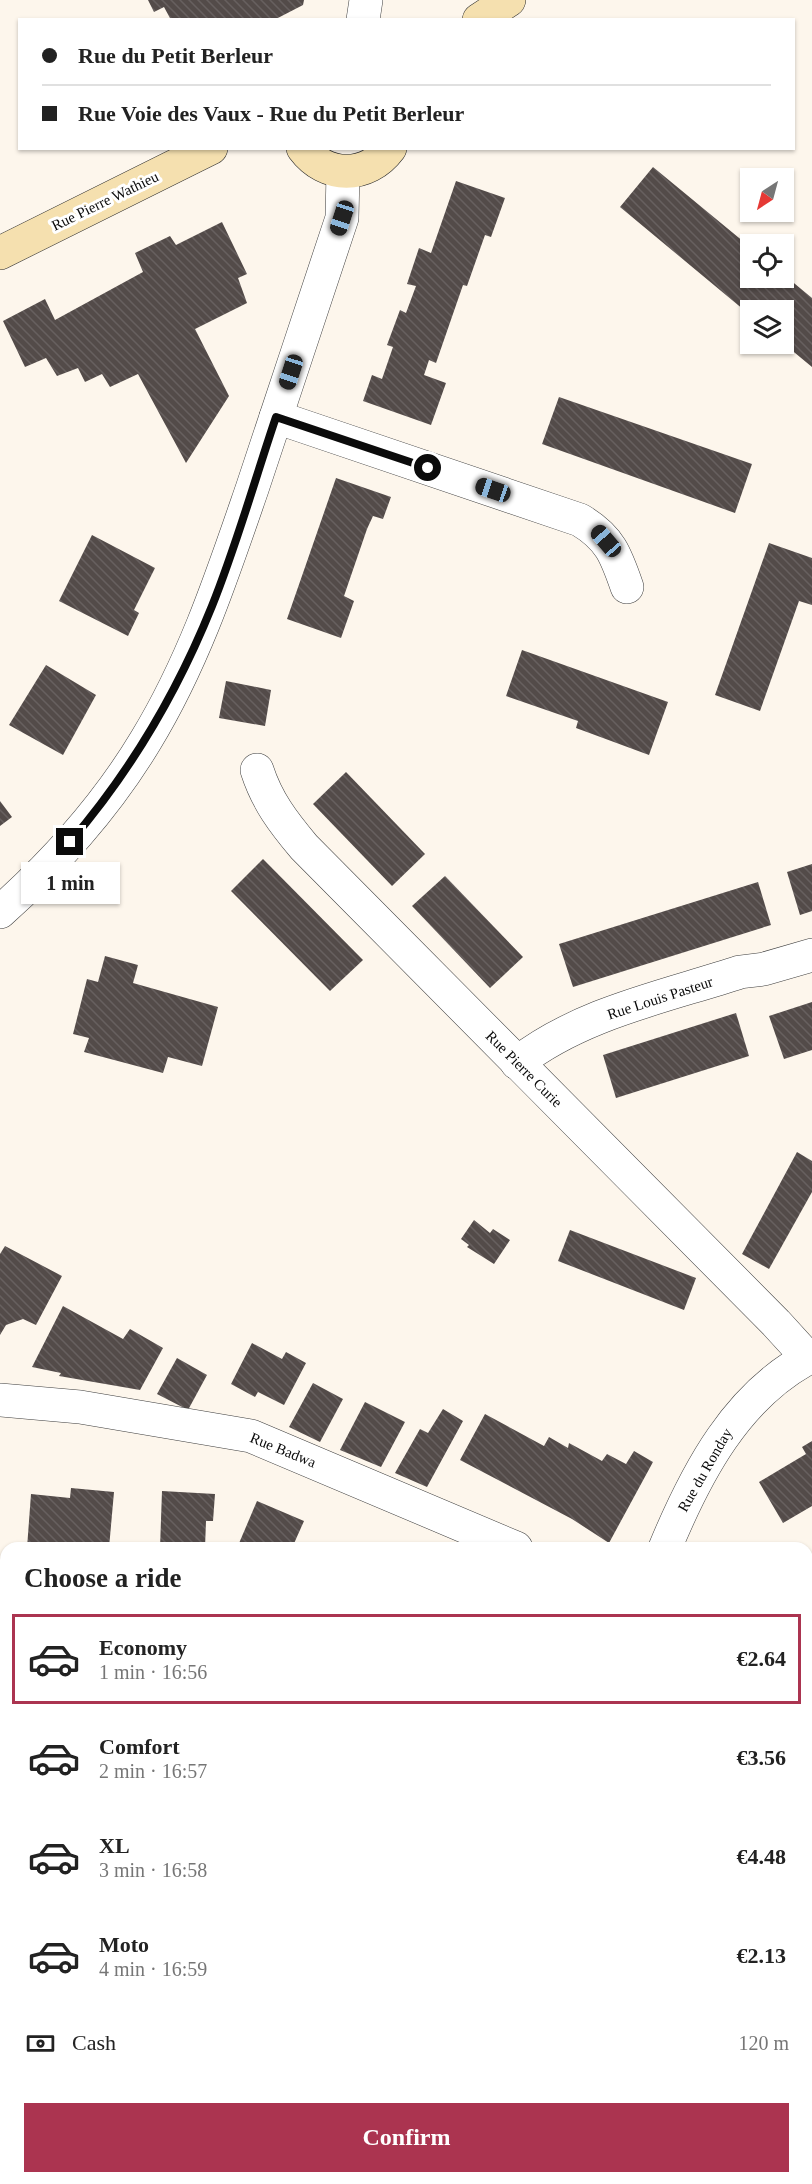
<!DOCTYPE html>
<html lang="en">
<head>
<meta charset="utf-8">
<style>
  :root { --surface:#fff; --page:#f2f2f2; --text:#222; --muted:#767676; --line:#e0e0e0; --accent:#ab3450 }
  body { margin:0; font-family:"Times New Roman",serif; background:var(--page); color:var(--text); height:100vh; display:flex; flex-direction:column; font-size:22px; white-space:nowrap }
  * { box-sizing:border-box; margin:0 }
  p { font-size:20px; color:var(--muted) }
  .icon { flex:none; width:33px; height:33px; fill:none; stroke:currentColor; stroke-width:2; stroke-linecap:round; stroke-linejoin:round }
  .map { position:relative; flex:1; overflow:hidden }
  .drawer { position:absolute; left:0px; top:1542px; width:813px; height:642px; display:flex; flex-direction:column; background:var(--surface); border-radius:18px 18px 0 0; box-shadow:0 2px 4px #0004 }
  .drawer>* { flex:none }
  .top-card { position:absolute; left:18px; top:18px; width:777px; height:132px; border-radius:0px; box-shadow:0 2px 4px #0004; display:grid; align-content:center; height:132px; padding:0 24px; background:var(--surface) }
  .needle { width:39px; rotate:216deg }
  .fabs { position:absolute; left:740px; top:168px; display:grid; gap:12px }
  .fabs a { display:grid; place-items:center; width:54px; height:54px; border-radius:0px; background:var(--surface); box-shadow:0 2px 4px #0004; font-size:30px }
  .end { position:absolute; width:27px; height:27px; margin:-14px; border:8px solid #0b0b0b; background:#fff; box-shadow:0 0 0 3px #fff }
  .from { border-radius:50% }
  .bubble { position:absolute; height:42px; border-radius:0px; background:var(--surface); box-shadow:0 2px 4px #0004; font-size:20px; font-weight:600; line-height:42px; text-align:center }
  .car { position:absolute; width:18px; height:36px; margin:-18px -9px; border-radius:8px; box-shadow:0 0 4px 2px #0007; background:linear-gradient(#222 24%,#8ab4d8 0 40%,#222 0 76%,#8ab4d8 0 86%,#222 0) }
  .top-card b { display:flex; align-items:center; gap:21px; height:57px; font-size:22px }
  .top-card b+b { border-top:2px solid var(--line) }
  .top-card i { width:15px; height:15px; background:var(--text) }
  ul { padding:0; list-style:none }
  li { display:flex; align-items:center; gap:18px; height:90px; margin:0 12px 9px; padding:0 12px; border:3px solid transparent; border-radius:0px }
  li div { flex:1 }
  li b { display:block; font-size:22px }
  li em { font-style:normal; font-weight:600 }
  li.on { border-color:var(--accent) }
  li>.icon { width:54px; height:54px; stroke-width:1.5 }
  h2 { padding:0 24px; font-size:27px; line-height:72px }
  .pay { display:flex; align-items:center; gap:15px; height:66px; padding:0 24px; font-size:22px }
  .pay p { margin-inline-start:auto }
  .action { display:flex; gap:12px; margin-top:auto; padding:12px 24px }
  .action a { flex:1; height:69px; border-radius:0px; background:var(--accent); color:#fff; font-size:24px; font-weight:600; line-height:69px; text-align:center }
  .map>svg:first-child { display:block }
  .grass { fill:url(#grass-tufts) }
  .building { fill:url(#building-back-hatch) }
  .lines { fill:none; stroke-linecap:round; stroke-linejoin:round }
  .street-casing { stroke:#3e3e3e; stroke-width:34 }
  .secondary-casing { stroke:#2d2d2d; stroke-width:34 }
  .street { stroke:#fff; stroke-width:33 }
  .secondary { stroke:#f5e0af; stroke-width:33 }
  .route { stroke:#0b0b0b; stroke-width:8 }
  .labels { text-anchor:middle; dominant-baseline:central; stroke-width:6; stroke-linejoin:round; paint-order:stroke }
  .street-label { font-size:15px; fill:#0b0b0b; stroke:#fff }
</style>
</head>
<body>
<div class="map">
<svg width="812" height="2184" viewBox="0 0 812 2184">
  <defs>
    <pattern id="grass-tufts" width="24" height="20" patternUnits="userSpaceOnUse" patternTransform="scale(1.5)"><rect width="24" height="20" fill="#d7e3ba"/><path d="M3 7l-1-3M5 7V3M7 7l1-3M15 17l-1-3M17 17v-4M19 17l1-3" fill="none" stroke="#b7c19f"/></pattern>
    <pattern id="building-back-hatch" width="6" height="6" patternUnits="userSpaceOnUse" patternTransform="scale(1.5)"><rect width="6" height="6" fill="#534b49"/><path d="M-1 5l2 2M0 0l6 6M5-1l2 2" fill="none" stroke="#67605f"/></pattern>
  </defs>
  <rect width="100%" height="100%" fill="#fdf6ec"/>
  <path class="grass" d="M6 1666V2178H329L332 2184H0V1668Z"/>
  <g class="building">
    <path d="M148 0H304L303 5 274 20H171L164 7 154 12Z"/>
    <path d="M653 167 750 247V278H783V274L812 298V367L783 343V310H750V315L620 207Z"/>
    <path d="M456 181 505 198 491 237 485 235 467 286 463 285 436 363 429 360 424 375 446 383 431 425 363 401 372 375 382 379 393 347 387 345 400 310 406 313 416 286 407 284 419 248 431 253Z"/>
    <path d="M222 222 247 274 238 278 247 303 195 329 229 396 186 463 138 374 110 387 102 374 85 382 78 368 57 376 46 358 25 367 3 321 45 299 55 320 143 272 135 253 170 236 176 245Z"/>
    <path d="M559 397 752 464 735 513 542 444Z"/>
    <path d="M336 478 391 497 383 519 373 516 367 529 344 596 354 601 341 638 287 619Z"/>
    <path d="M92 535 155 568 134 610 139 613 128 636 59 601Z"/>
    <path d="M769 543 812 558V605L799 601 760 711 715 695Z"/>
    <path d="M522 650 668 702 649 755 576 728 578 721 506 696Z"/>
    <path d="M46 665 96 695 63 755 9 725Z"/>
    <path d="M226 681 271 690 265 726 219 718Z"/>
    <path d="M346 772 425 854 392 886 313 804Z"/>
    <path d="M0 801 12 817 0 826Z"/>
    <path d="M263 859 363 960 330 991 231 891Z"/>
    <path d="M812 864V911L800 915 787 872Z"/>
    <path d="M445 876 523 957 490 988 412 906Z"/>
    <path d="M758 882 771 925 573 987 559 944Z"/>
    <path d="M105 956 138 965 133 983 218 1007 202 1066 168 1057 163 1073 84 1052 89 1038 73 1034 87 979 98 982Z"/>
    <path d="M812 1002V1050L784 1059 769 1016Z"/>
    <path d="M736 1013 749 1056 616 1098 603 1055Z"/>
    <path d="M797 1152 812 1161V1192L769 1269 742 1254Z"/>
    <path d="M474 1220 490 1233 493 1229 510 1240 494 1264 467 1247 469 1245 461 1239Z"/>
    <path d="M570 1230 696 1278 684 1310 558 1261Z"/>
    <path d="M5 1246 62 1276 36 1325 23 1319 6 1325 0 1335V1254Z"/>
    <path d="M63 1306 123 1339 130 1329 163 1348 140 1390 59 1376 61 1373 32 1367Z"/>
    <path d="M252 1343 282 1359 286 1352 306 1363 284 1405 258 1392 255 1397 231 1384Z"/>
    <path d="M177 1358 207 1375 188 1410 157 1394Z"/>
    <path d="M313 1383 343 1399 320 1442 289 1427Z"/>
    <path d="M365 1402 405 1422 381 1467 340 1450Z"/>
    <path d="M443 1409 463 1421 427 1487 395 1473 420 1429 428 1433Z"/>
    <path d="M485 1414 544 1446 549 1437 568 1448 569 1443 602 1461 607 1454 626 1464 634 1451 653 1462 609 1543 572 1519 460 1460Z"/>
    <path d="M812 1441V1506L783 1523 759 1482 806 1454 802 1447Z"/>
    <path d="M71 1488 114 1492 109 1548H27L31 1494 70 1498Z"/>
    <path d="M162 1491 215 1494 213 1521H206L205 1548H160Z"/>
    <path d="M257 1501 304 1521 292 1548H237Z"/>
    <path d="M812 1596V1648L809 1649 807 1598Z"/>
    <path d="M807 1943 812 1951V1971L807 1974Z"/>
    <path d="M807 2097 812 2105V2166L807 2169Z"/>
    <path d="M360 2178H421L425 2184H363Z"/>
    <path d="M456 2178H510L500 2184H459Z"/>
    <path d="M673 2178H793L783 2184H676Z"/>
  </g>
  <g class="lines">
    <g class="street-casing">
      <g id="street">
        <path d="M363 20 366 0"/>
        <path d="M276 417 580 520C610 538 616 555 627 587"/>
        <path d="M257 770C267 801 283 822 304 847L776 1323 808 1358"/>
        <path d="M0 912C56 862 107 805 146 740 194 661 222 576 252 489 282 399 312 308 342 218L343 172"/>
        <path d="M517 1063C581 1013 664 997 740 972L764 969 812 955"/>
        <path d="M0 1400 80 1407 251 1436 516 1548"/>
        <path d="M665 1548C696 1473 737 1394 812 1356"/>
        <path d="M807 1678 812 1680"/>
        <path d="M807 1836 812 1833"/>
      </g>
    </g>
    <g class="secondary-casing">
      <g id="secondary">
        <path d="M479 20 509 0"/>
        <path d="M303 148C326 179 367 179 390 148"/>
        <path d="M0 253 211 148"/>
      </g>
    </g>
    <use href="#street" class="street"/>
    <use href="#secondary" class="secondary"/>
  </g>
  <g class="lines">
    <path class="route" d="M70 842C131 771 177 693 212 606 237 544 255 479 276 417L428 468"/>
  </g>
  <g class="labels">
    <g class="street-label">
      <text transform="translate(105 201) rotate(-26)">Rue Pierre Wathieu</text>
      <text transform="translate(660 998) rotate(-18)">Rue Louis Pasteur</text>
      <text transform="translate(524 1069) rotate(45)">Rue Pierre Curie</text>
      <text transform="translate(283 1450) rotate(22)">Rue Badwa</text>
      <text transform="translate(705 1470) rotate(-60)">Rue du Ronday</text>
    </g>
  </g>
</svg>
<div class="fabs">
<a><svg class="needle" viewBox="-14 -14 28 28"><path d="M0-13l5 13h-10z" fill="#e53935"/><path d="M0 13l5-13h-10z" fill="#767676"/></svg></a>
<a><svg class="icon" aria-label="locate" viewBox="0 0 24 24"><circle cx="12" cy="12" r="6"/><path d="M12 2v4M12 18v4M2 12h4M18 12h4"/></svg></a>
<a><svg class="icon" aria-label="layers" viewBox="0 0 24 24"><path d="M12 4l9 5-9 5-9-5zM3 14l9 5 9-5"/></svg></a>
</div>
<i class="end from" style="left:428px;top:468px"></i>
<i class="end" style="left:70px;top:842px"></i>
<div class="bubble" style="left:21px;top:862px;width:99px">1 min</div>
<i class="car" style="left:342px;top:218px;rotate:198deg"></i>
<i class="car" style="left:291px;top:372px;rotate:198deg"></i>
<i class="car" style="left:493px;top:490px;rotate:289deg"></i>
<i class="car" style="left:606px;top:541px;rotate:319deg"></i>
<div class="top-card">
<b><i class="from"></i>Rue du Petit Berleur</b>
<b><i></i>Rue Voie des Vaux - Rue du Petit Berleur</b>
</div>
<section class="drawer">
<h2>Choose a ride</h2>
<ul>
<li class="on"><svg class="icon" aria-label="car" viewBox="0 0 24 24"><path d="M5 17H2v-5l4-1 3-4h7l3 4 3 1v5h-3M9 17h6M6 11h13"/><circle cx="7" cy="17" r="2"/><circle cx="17" cy="17" r="2"/></svg><div><b>Economy</b><p>1 min · 16:56</p></div><em>€2.64</em></li>
<li><svg class="icon" aria-label="car" viewBox="0 0 24 24"><path d="M5 17H2v-5l4-1 3-4h7l3 4 3 1v5h-3M9 17h6M6 11h13"/><circle cx="7" cy="17" r="2"/><circle cx="17" cy="17" r="2"/></svg><div><b>Comfort</b><p>2 min · 16:57</p></div><em>€3.56</em></li>
<li><svg class="icon" aria-label="car" viewBox="0 0 24 24"><path d="M5 17H2v-5l4-1 3-4h7l3 4 3 1v5h-3M9 17h6M6 11h13"/><circle cx="7" cy="17" r="2"/><circle cx="17" cy="17" r="2"/></svg><div><b>XL</b><p>3 min · 16:58</p></div><em>€4.48</em></li>
<li><svg class="icon" aria-label="car" viewBox="0 0 24 24"><path d="M5 17H2v-5l4-1 3-4h7l3 4 3 1v5h-3M9 17h6M6 11h13"/><circle cx="7" cy="17" r="2"/><circle cx="17" cy="17" r="2"/></svg><div><b>Moto</b><p>4 min · 16:59</p></div><em>€2.13</em></li>
</ul>
<div class="pay"><svg class="icon" aria-label="cash" viewBox="0 0 24 24"><path d="M3 7h18v10H3z"/><circle cx="12" cy="12" r="2"/></svg>Cash<p>120 m</p></div>
<div class="action"><a>Confirm</a></div>
</section>
</div>
</body>
</html>
